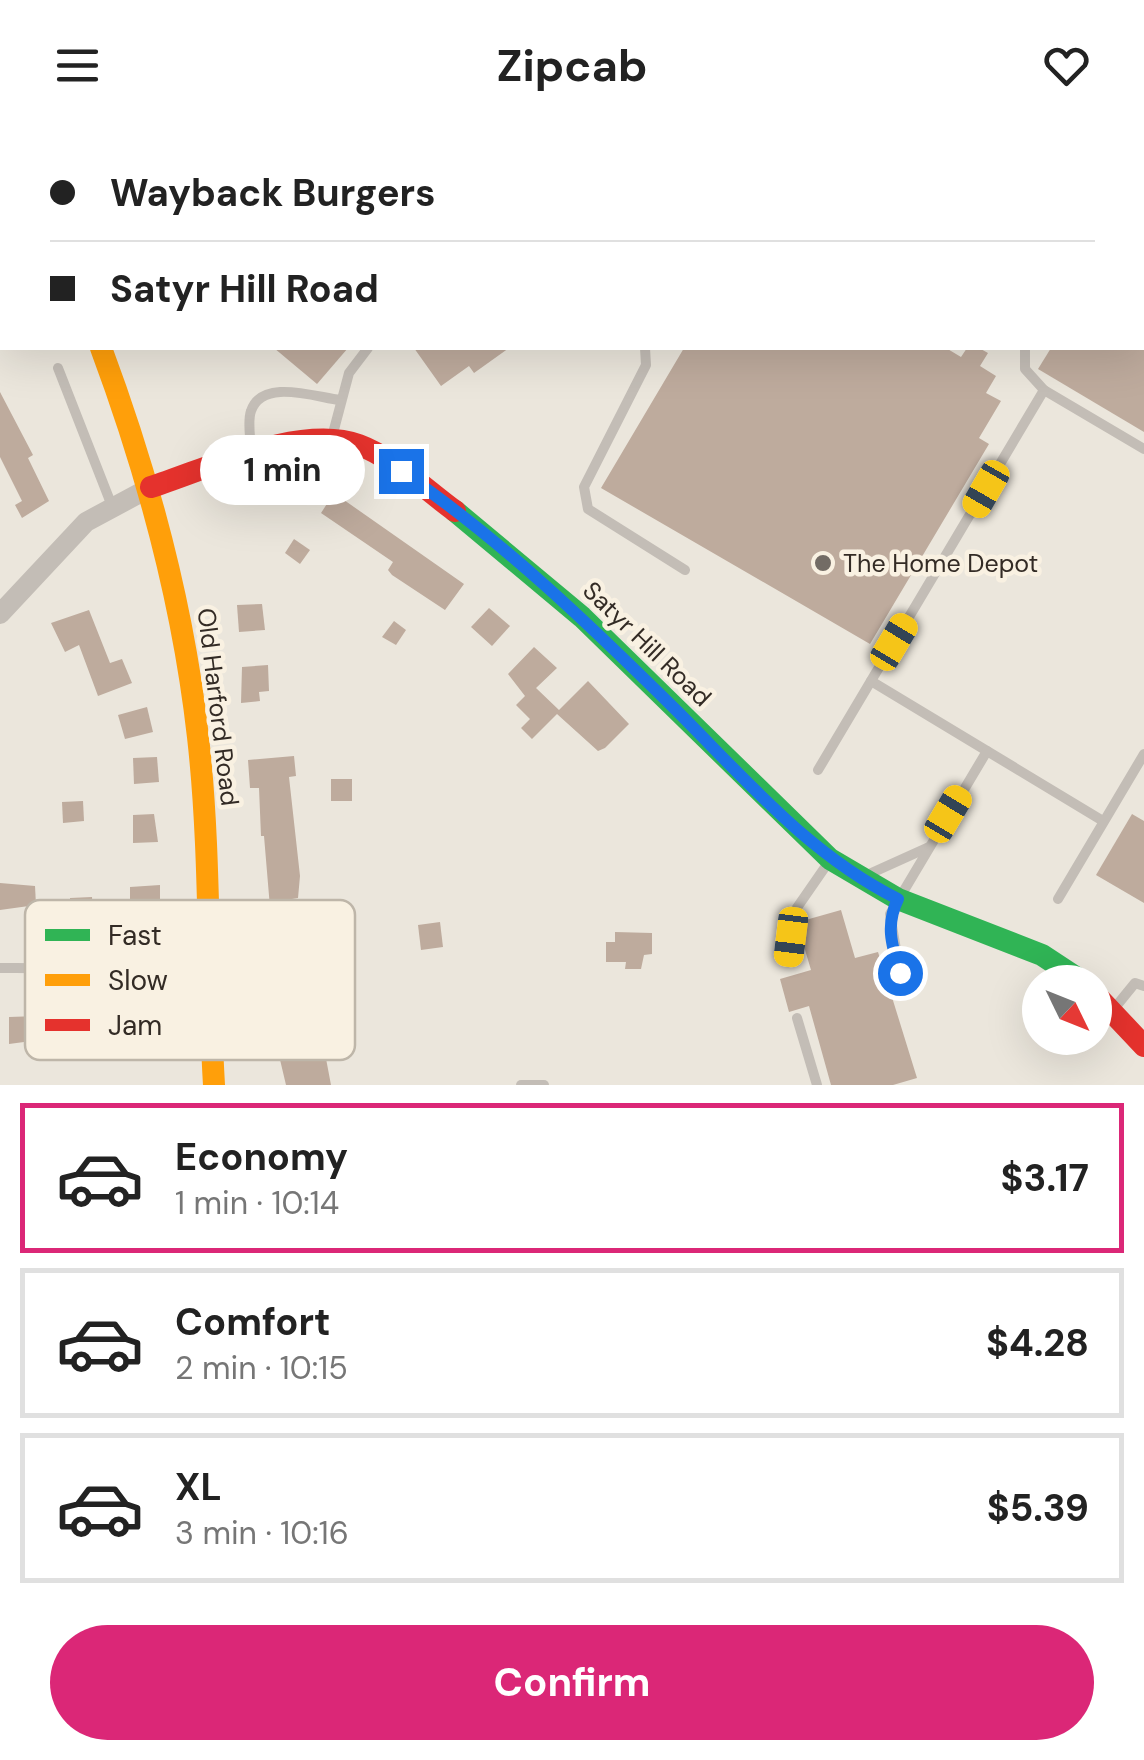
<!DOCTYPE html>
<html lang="en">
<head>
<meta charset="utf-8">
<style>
  :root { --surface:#fff; --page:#f2f2f2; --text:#222; --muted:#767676; --line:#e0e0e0; --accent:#db2777 }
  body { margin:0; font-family:"DM Sans",sans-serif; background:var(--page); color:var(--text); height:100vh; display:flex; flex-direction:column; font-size:38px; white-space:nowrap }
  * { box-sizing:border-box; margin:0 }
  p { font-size:32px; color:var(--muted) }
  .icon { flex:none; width:55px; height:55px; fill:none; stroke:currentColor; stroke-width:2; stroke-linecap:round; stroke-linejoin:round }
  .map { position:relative; height:955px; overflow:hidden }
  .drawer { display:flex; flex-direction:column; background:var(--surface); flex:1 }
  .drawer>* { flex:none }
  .hud { position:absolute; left:0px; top:0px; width:1145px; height:220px; box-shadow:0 10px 40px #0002; display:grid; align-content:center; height:220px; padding:0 50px; background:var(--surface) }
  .needle { width:65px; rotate:133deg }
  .buttons { position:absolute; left:1022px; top:835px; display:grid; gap:20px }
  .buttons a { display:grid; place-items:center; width:90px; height:90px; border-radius:50%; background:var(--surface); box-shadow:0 10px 40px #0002; font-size:50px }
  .end { position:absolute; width:45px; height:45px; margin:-22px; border:12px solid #1a73e8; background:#fff; box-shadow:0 0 0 5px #fff }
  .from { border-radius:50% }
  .bubble { position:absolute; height:70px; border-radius:35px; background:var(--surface); box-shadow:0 10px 40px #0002; font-size:32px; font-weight:700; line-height:70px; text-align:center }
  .car { position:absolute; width:30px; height:60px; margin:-30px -15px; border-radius:12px; box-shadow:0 0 8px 2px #0007; background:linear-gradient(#f5c518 24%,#345 0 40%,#f5c518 0 76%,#345 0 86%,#f5c518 0) }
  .hud b { display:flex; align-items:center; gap:35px; height:95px; font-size:38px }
  .hud b+b { border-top:2px solid var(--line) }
  .hud i { width:25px; height:25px; background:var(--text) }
  ul { padding:18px 0 0; list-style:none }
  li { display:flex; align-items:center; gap:30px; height:150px; margin:0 20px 15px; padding:0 30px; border:5px solid var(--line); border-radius:0px }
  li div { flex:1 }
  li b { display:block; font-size:38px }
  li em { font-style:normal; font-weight:700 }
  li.active { border-color:var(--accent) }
  li>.icon { width:90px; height:90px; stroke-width:1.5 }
  .cta { display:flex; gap:20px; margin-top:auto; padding:20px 50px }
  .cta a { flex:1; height:115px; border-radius:60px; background:var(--accent); color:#fff; font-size:40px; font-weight:700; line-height:115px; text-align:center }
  header { display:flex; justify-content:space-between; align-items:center; height:130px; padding:0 50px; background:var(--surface); font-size:45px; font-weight:700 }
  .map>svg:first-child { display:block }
  .building { fill:#beab9d }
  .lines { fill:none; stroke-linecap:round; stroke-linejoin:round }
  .lane { stroke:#c3bdb6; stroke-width:10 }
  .street { stroke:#c3bdb6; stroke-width:20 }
  .fast { stroke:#30b455; stroke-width:22 }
  .slow { stroke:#ff9f0a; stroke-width:22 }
  .jam { stroke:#e5322d; stroke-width:22 }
  .route { stroke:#1a73e8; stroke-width:12 }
  .poi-dot { fill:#736c65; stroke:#f9f1e2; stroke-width:4 }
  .labels { text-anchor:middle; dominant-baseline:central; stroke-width:9; stroke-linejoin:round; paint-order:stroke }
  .poi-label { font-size:25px; fill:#332b25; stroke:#f9f1e2; text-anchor:start }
  .street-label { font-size:25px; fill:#332b25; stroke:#f9f1e2 }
  .key { fill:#f9f1e2; stroke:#beb6a9; stroke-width:2.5 }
  .key-label { font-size:28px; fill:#332b25 }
</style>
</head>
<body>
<header><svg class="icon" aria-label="menu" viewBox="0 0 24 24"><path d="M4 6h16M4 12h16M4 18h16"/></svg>Zipcab<svg class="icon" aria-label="heart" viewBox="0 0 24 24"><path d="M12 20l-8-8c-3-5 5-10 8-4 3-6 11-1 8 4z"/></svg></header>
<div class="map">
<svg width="1144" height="955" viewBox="0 0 1144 955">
  <rect width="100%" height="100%" fill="#ebe6dc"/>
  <g class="building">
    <path d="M274 218H348L317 254Z"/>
    <path d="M414 218H509L474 243 469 236 441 256Z"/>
    <path d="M684 218H946L961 227 967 218H979L988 223 980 236 996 246 986 263 1001 271 979 308 989 314 870 514 601 358Z"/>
    <path d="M1051 218H1144V302L1038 239Z"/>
    <path d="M0 262 33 325 28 328 49 371 22 388 15 375 22 371 0 327Z"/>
    <path d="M334 363 464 454 445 480 392 445 388 440 393 432 321 383Z"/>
    <path d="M294 409 310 420 300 434 285 423Z"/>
    <path d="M262 474 265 500 239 502 237 475Z"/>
    <path d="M489 478 510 496 492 516 471 497Z"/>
    <path d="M89 480 110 533 122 529 132 553 98 566 79 515 65 522 51 493Z"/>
    <path d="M394 491 406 500 396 515 382 507Z"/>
    <path d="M534 517 557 538 536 558 559 580 588 551 629 594 605 618 598 621 557 584 532 609 521 598 530 589 516 575 525 566 508 544Z"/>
    <path d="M268 535 269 561 259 562 260 571 241 573 242 537Z"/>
    <path d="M147 577 153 602 125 609 118 585Z"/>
    <path d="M294 626 296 646 289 647 300 746 298 768 292 769 294 799 325 797 327 817 302 819 303 833 298 834 308 902 315 920 324 918 331 955H286L273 900 279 899 270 850 276 849 264 706H261L259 658H250L248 630Z"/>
    <path d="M157 627 159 652 134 654 133 628Z"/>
    <rect x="331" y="649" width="21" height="22"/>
    <path d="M83 671 84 691 63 693 62 672Z"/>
    <path d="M154 684 158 712 133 713V685Z"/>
    <path d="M1132 684 1144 691V773L1096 745Z"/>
    <path d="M0 753 35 756 36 775 0 780Z"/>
    <path d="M160 755V781L130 782V757Z"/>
    <path d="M92 767 93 790 70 791V768Z"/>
    <path d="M841 780 855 828 878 822 917 948 893 955H831L809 876 789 882 780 849 811 840 800 803 802 791Z"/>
    <path d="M440 792 443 817 421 820 418 795Z"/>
    <path d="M615 802 652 803V824L644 825 641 839H625L626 832H606V812H615Z"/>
    <path d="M38 886 54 889V908L9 914V887Z"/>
  </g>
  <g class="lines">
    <g class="lane">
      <path d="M645 218 646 235 584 357 588 379 685 440"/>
      <path d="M1025 218V239L1044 260 1144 319"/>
      <path d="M58 238 112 376"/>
      <path d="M332 307 349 243 368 218"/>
      <path d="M251 322C251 310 247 292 251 281 262 248 315 267 340 270"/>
      <path d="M871 551 1103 691"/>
      <path d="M818 640 1044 260"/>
      <path d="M867 745 929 717"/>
      <path d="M1058 769 1144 624"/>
      <path d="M788 832 794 782 830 730"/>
      <path d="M0 838C78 838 69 834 84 906L95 917 117 924H209"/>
      <path d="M900 843 890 784 987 621"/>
      <path d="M99 870 210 868"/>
      <path d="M1113 880 1135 853 1144 856"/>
      <path d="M797 888 817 955"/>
      <path d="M521 955H544"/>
    </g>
    <path class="street" d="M0 484 86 392 151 357"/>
    <g class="fast">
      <path d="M59 2 77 0"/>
      <path d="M448 2 466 0"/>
      <path d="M0 11H2"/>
      <path d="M0 64H2"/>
      <path d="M455 381 582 487 830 729 898 769 1042 825 1083 852"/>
    </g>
    <path class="slow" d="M101 218C148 344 183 473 198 607 211 722 207 839 214 955"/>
    <g class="jam">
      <path d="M151 357C210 338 300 294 359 315 392 327 426 360 455 381"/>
      <path d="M1095 864 1144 916"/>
    </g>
  </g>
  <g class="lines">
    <path class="route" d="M401 341C503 411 590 495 678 582 747 651 810 725 898 769 885 795 892 816 900 843"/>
  </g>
  <circle class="poi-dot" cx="823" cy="433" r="10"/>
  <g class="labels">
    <g class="poi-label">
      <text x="843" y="433">The Home Depot</text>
    </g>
    <g class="street-label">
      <text transform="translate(647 514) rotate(44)">Satyr Hill Road</text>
      <text transform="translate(218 577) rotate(83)">Old Harford Road</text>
    </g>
  </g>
  <rect x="25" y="770" width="330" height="160" rx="15" class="key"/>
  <rect x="45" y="799" width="45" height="12" fill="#30b455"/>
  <rect x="45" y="844" width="45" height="12" fill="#ff9f0a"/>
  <rect x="45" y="889" width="45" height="12" fill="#e5322d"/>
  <g class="key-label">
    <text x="108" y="815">Fast</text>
    <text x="108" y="860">Slow</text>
    <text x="108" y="905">Jam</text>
  </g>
</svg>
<div class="buttons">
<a><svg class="needle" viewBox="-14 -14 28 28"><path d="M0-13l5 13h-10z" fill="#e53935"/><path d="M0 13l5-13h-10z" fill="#767676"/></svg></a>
</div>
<i class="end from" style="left:900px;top:843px"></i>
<i class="end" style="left:401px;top:341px"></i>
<div class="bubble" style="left:200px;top:305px;width:165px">1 min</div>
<i class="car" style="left:986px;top:359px;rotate:210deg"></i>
<i class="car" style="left:894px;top:512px;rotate:31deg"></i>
<i class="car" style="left:948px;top:684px;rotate:31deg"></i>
<i class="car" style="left:791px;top:807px;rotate:187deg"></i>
<div class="hud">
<b><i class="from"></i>Wayback Burgers</b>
<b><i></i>Satyr Hill Road</b>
</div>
</div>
<section class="drawer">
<ul>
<li class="active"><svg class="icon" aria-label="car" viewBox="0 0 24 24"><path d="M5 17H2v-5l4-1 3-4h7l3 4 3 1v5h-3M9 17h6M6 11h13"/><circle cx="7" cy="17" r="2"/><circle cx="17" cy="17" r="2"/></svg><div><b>Economy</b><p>1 min · 10:14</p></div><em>$3.17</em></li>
<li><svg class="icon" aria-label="car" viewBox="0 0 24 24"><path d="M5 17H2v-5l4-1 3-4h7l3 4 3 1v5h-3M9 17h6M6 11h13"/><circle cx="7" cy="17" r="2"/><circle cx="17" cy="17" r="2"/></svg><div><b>Comfort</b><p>2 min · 10:15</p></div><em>$4.28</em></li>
<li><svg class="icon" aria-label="car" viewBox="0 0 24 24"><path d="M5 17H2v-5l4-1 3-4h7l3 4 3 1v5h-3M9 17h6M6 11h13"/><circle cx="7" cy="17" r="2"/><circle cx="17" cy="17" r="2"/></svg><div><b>XL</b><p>3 min · 10:16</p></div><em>$5.39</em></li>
</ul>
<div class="cta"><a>Confirm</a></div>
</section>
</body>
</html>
